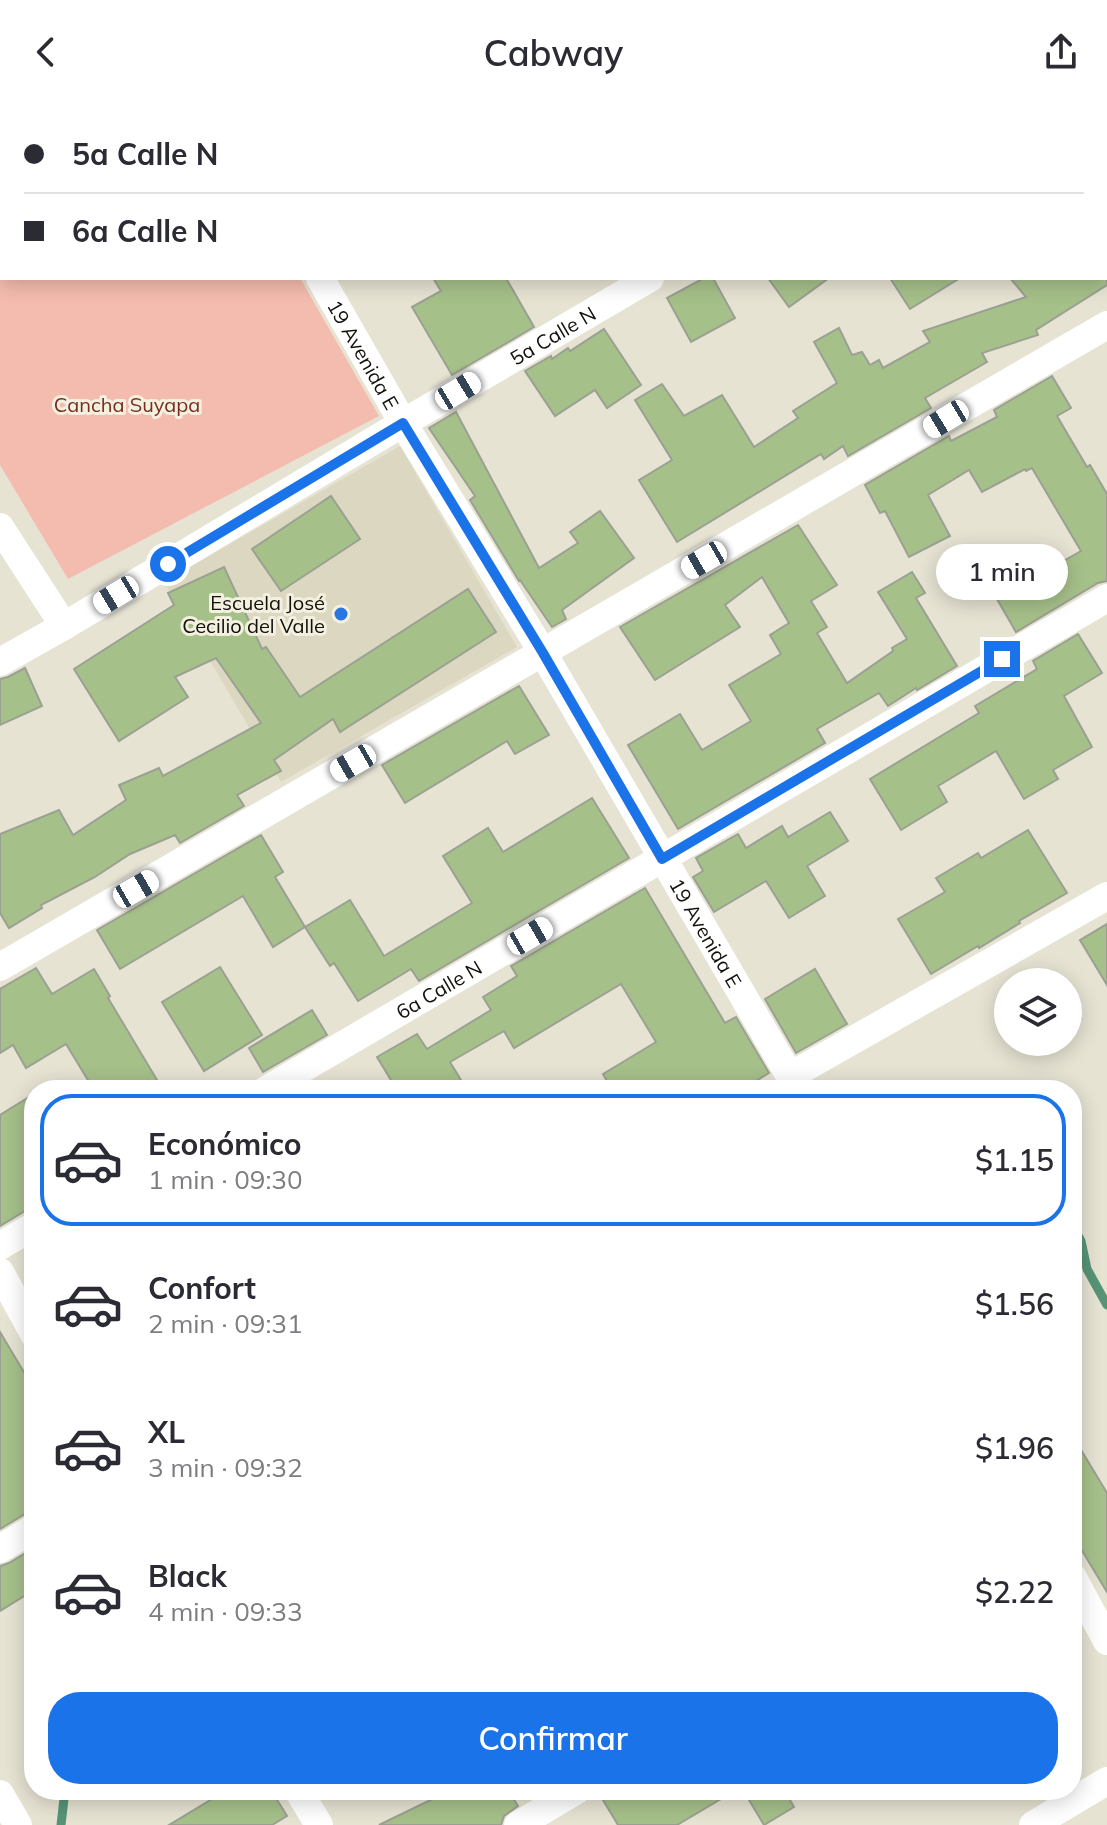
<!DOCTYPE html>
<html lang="es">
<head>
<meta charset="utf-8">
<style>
  :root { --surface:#fff; --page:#f7f7f7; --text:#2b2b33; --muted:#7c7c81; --line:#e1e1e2; --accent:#1a73e8 }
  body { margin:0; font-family:Mulish,sans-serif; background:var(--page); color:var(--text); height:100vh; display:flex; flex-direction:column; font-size:30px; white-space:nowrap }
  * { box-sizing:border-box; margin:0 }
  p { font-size:26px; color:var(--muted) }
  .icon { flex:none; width:44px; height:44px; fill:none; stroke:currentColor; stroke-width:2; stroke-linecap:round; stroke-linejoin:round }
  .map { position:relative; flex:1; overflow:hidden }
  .side { position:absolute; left:24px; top:976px; width:1058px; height:720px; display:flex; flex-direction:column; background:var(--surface); border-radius:32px; box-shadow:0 4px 20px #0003 }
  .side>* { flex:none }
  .guide { position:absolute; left:0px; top:0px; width:1108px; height:176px; box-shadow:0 4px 20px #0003; display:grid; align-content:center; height:176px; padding:0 24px; background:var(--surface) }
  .buttons { position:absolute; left:994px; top:864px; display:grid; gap:16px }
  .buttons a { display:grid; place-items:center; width:88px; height:88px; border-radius:50%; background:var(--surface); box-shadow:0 4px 20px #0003; font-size:40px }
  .end { position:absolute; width:36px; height:36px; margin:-18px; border:10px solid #1a73e8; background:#fff; box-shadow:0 0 0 4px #fff }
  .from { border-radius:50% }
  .bubble { position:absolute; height:56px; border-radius:28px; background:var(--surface); box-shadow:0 4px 20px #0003; font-size:26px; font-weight:600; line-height:56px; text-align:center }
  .car { position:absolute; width:24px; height:48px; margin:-24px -12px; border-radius:10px; box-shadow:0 0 6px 2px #0007; background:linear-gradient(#fff 24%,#345 0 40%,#fff 0 76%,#345 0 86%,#fff 0) }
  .guide b { display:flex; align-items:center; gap:28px; height:76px; font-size:30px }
  .guide b+b { border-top:2px solid var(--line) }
  .guide i { width:20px; height:20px; background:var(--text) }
  ul { padding:14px 0 0; list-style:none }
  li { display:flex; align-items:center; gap:24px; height:132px; margin:0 16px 12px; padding:0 8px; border:4px solid transparent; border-radius:32px }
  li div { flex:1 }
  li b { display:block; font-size:30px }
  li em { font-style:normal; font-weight:600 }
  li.active { border-color:var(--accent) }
  li>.icon { width:72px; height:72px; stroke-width:1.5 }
  .button { display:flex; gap:16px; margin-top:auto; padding:16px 24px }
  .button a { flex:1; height:92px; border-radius:32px; background:var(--accent); color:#fff; font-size:32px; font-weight:600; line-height:92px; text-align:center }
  header { display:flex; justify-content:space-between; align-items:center; height:104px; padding:0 24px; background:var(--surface); font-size:36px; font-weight:600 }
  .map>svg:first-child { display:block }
  .built { fill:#dcd7c0 }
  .green { fill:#f4bcae }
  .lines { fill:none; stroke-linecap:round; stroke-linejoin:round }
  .stream { stroke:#579476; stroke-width:9 }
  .building { fill:#a6c08a; stroke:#9aa193; stroke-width:2 }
  .street { stroke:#fff; stroke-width:28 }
  .route { stroke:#1a73e8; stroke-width:10 }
  .poi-dot { fill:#2876e1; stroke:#f3f0e0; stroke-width:3 }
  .labels { text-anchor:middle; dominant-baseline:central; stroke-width:6; stroke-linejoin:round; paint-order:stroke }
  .street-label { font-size:20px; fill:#12110c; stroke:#f3f0e0 }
  .park-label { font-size:20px; fill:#782d1e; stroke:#f3f0e0 }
  .poi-label { font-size:20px; fill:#12110c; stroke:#f3f0e0; text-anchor:end }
</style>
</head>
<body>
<header><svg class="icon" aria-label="back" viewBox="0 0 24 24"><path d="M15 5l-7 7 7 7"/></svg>Cabway<svg class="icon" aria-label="share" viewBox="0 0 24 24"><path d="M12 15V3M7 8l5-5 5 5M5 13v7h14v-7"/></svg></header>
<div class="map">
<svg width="1107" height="1721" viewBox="0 0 1107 1721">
  <rect width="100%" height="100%" fill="#e6e3d3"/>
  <path class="built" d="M400 342 517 543 281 678 164 478Z"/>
  <path class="green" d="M0 0H200L201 2H2V174H300L379 312 68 475 0 361Z"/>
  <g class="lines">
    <g class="stream">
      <path d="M1072 1120 1081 1137 1087 1165 1107 1201"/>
      <path d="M61 1721 65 1686"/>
    </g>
  </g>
  <g class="building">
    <path d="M433 174H506L534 223 452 271 412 203 441 187Z"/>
    <path d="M704 174H713L735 214 691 238 667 194Z"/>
    <path d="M768 174H829L789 203Z"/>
    <path d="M890 174H960L910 205Z"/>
    <path d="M1010 174H1107V181L1036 226 1038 231 982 249 987 258 925 294 931 304 848 352 843 342 824 355 821 350 677 438 639 376 672 356 635 296 662 280 684 312 722 291 754 343 798 314 793 307 837 279 814 238 839 224 852 251 862 248 870 261 879 256 883 264 930 238 923 227 1026 193Z"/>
    <path d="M604 225 641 281 607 304 595 286 555 312 525 267 551 252 552 255 568 244 570 247Z"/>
    <path d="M1052 272 1071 304 1057 312 1087 363 1090 361 1107 390V477L1098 479 1016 528 997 495 1081 447 1032 364 1026 367 1025 365 982 388 969 366 928 391 950 432 909 453 885 407 880 409 865 381 949 332 951 337 997 313 994 306Z"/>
    <path d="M456 308 539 464 578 439 570 428 600 407 634 454 562 506 566 515 552 523 520 476 519 477 470 396 475 392 429 324Z"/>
    <path d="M331 392 360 435 281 487 252 445Z"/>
    <path d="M798 421 837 481 811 497 827 523 817 529 847 579 893 547 892 544 907 535 878 488 912 468 925 489 916 494 957 562 917 586 916 584 888 602 879 589 817 625 825 639 678 725 628 641 680 610 702 646 751 617 729 581 781 550 770 531 789 519 762 473 725 501 740 523 655 576 620 523Z"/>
    <path d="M224 463 262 545 266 543 300 593 468 485 496 528 340 628 333 615 274 656 281 667 237 691 244 702 180 739 175 731 130 750 95 773 41 801 42 804 9 824 0 809V730L59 706 73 731 126 696 119 681 159 664 163 672 261 619 216 554 175 573 188 593 119 637 74 565 174 501 168 489Z"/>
    <path d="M1078 530 1102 569 1064 592 1092 643 1053 666 1058 675 1024 695 996 647 938 682 947 698 901 726 870 675 979 609 975 602 1037 565 1033 557Z"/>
    <path d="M25 564 42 602 0 621V575L8 573Z"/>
    <path d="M519 582 549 631 515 650 507 637 405 699 382 661Z"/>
    <path d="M592 694 629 754 419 877 411 865 358 897 334 859 330 862 305 823 350 796 384 852 472 799 443 752 488 724 503 748Z"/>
    <path d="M830 708 848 737 807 762 825 792 789 814 766 777 714 808 693 773 703 767 696 754 738 730 746 744 782 722 788 733Z"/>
    <path d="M1028 726 1067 789 1019 817 1020 819 979 844 978 842 931 870 898 815 945 788 936 774 978 749 981 754Z"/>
    <path d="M261 731 283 768 275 773 305 823 273 843 243 792 120 865 97 826Z"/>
    <path d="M645 784 725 919 736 913 769 969 741 986H612L603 970 656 938 621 880 514 944 504 927 450 958 467 986H397L377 953 417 930 427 945 491 906 483 893 517 872 511 862Z"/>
    <path d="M1107 820V881L1080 836Z"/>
    <path d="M220 863 262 931 204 967 162 898Z"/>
    <path d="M36 864 52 890 94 865 110 892 108 894 163 986H94L66 940 26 964 13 941 0 949V885Z"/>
    <path d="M815 865 847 920 796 949 765 895Z"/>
    <path d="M312 906 327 931 263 968 249 944Z"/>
    <path d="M34 990V1105L25 1107 0 1122V1011Z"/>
    <path d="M0 1228 34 1285V1407L25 1410 0 1425Z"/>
    <path d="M1072 1331 1107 1389V1488L1072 1430Z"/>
    <path d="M34 1444V1486L0 1507V1462L9 1459Z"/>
    <path d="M227 1686H271L287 1712 272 1721H169Z"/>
    <path d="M451 1686H508L518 1702 504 1712 501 1721H379Z"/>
    <path d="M620 1686H736L677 1721H618L603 1696Z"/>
    <path d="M743 1686H784L794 1703 764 1721Z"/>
  </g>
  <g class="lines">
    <g class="street">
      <path d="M221 0 222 2"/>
      <path d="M1010 0 1011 2"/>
      <path d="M448 2 452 0"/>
      <path d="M944 2 948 0"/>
      <path d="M1106 145 1107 147"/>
      <path id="s1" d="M320 174 403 319 543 549 798 986"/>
      <path d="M0 423 64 522"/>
      <path id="s2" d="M0 558 64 522 403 319 650 174"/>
      <path d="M0 863 1107 221"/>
      <path d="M790 972 1107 792"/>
      <path id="s3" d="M266 986 1107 494"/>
      <path d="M0 1142 34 1122"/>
      <path d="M0 1168 34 1230"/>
      <path d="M0 1445 34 1424"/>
      <path d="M1072 1472 1107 1537"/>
      <path d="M298 1686 319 1721"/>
      <path d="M0 1690 18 1721"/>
      <path d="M518 1721 577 1686"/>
      <path d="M1033 1721 1107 1677"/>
    </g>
  </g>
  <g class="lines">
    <path class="route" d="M168 460 403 319 543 549 662 755 1002 555"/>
  </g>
  <circle class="poi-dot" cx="341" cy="510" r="8"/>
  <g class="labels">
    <g class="street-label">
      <text stroke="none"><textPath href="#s2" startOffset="642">5a Calle N</textPath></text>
      <text stroke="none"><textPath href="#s1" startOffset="88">19 Avenida E</textPath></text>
      <text stroke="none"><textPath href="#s1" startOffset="760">19 Avenida E</textPath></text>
      <text stroke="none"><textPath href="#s3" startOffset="200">6a Calle N</textPath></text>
    </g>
    <g class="park-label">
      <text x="127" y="300">Cancha Suyapa</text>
    </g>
    <g class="poi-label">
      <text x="325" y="498">Escuela José<tspan x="325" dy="23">Cecilio del Valle</tspan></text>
    </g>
  </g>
</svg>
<div class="buttons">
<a><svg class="icon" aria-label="layers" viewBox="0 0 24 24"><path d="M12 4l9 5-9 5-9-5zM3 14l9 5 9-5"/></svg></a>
</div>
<i class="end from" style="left:168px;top:460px"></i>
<i class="end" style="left:1002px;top:555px"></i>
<div class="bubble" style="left:936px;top:440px;width:132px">1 min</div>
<i class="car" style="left:458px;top:287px;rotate:59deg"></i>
<i class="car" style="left:946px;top:315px;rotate:239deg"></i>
<i class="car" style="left:704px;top:456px;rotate:240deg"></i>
<i class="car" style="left:116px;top:491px;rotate:239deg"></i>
<i class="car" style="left:353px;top:659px;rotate:240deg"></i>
<i class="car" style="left:136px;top:785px;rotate:60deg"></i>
<i class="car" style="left:530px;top:832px;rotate:60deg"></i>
<div class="guide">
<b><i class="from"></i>5a Calle N</b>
<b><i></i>6a Calle N</b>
</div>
<section class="side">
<ul>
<li class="active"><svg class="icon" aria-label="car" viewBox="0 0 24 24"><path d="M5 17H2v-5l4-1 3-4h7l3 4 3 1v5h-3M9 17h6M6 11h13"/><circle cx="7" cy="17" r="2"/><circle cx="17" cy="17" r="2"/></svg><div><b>Económico</b><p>1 min · 09:30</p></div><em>$1.15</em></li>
<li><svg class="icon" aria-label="car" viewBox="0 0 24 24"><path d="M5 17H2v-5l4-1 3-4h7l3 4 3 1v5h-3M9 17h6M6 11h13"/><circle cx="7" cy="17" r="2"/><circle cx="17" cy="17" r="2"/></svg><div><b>Confort</b><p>2 min · 09:31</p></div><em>$1.56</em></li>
<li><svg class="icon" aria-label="car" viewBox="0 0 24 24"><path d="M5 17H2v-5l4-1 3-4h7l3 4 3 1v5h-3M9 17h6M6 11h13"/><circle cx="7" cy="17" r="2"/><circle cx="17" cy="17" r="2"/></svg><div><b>XL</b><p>3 min · 09:32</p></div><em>$1.96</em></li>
<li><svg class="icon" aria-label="car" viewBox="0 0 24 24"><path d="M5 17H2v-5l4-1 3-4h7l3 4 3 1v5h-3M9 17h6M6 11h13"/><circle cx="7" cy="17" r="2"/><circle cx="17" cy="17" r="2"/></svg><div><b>Black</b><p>4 min · 09:33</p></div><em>$2.22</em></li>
</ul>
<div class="button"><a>Confirmar</a></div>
</section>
</div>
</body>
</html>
